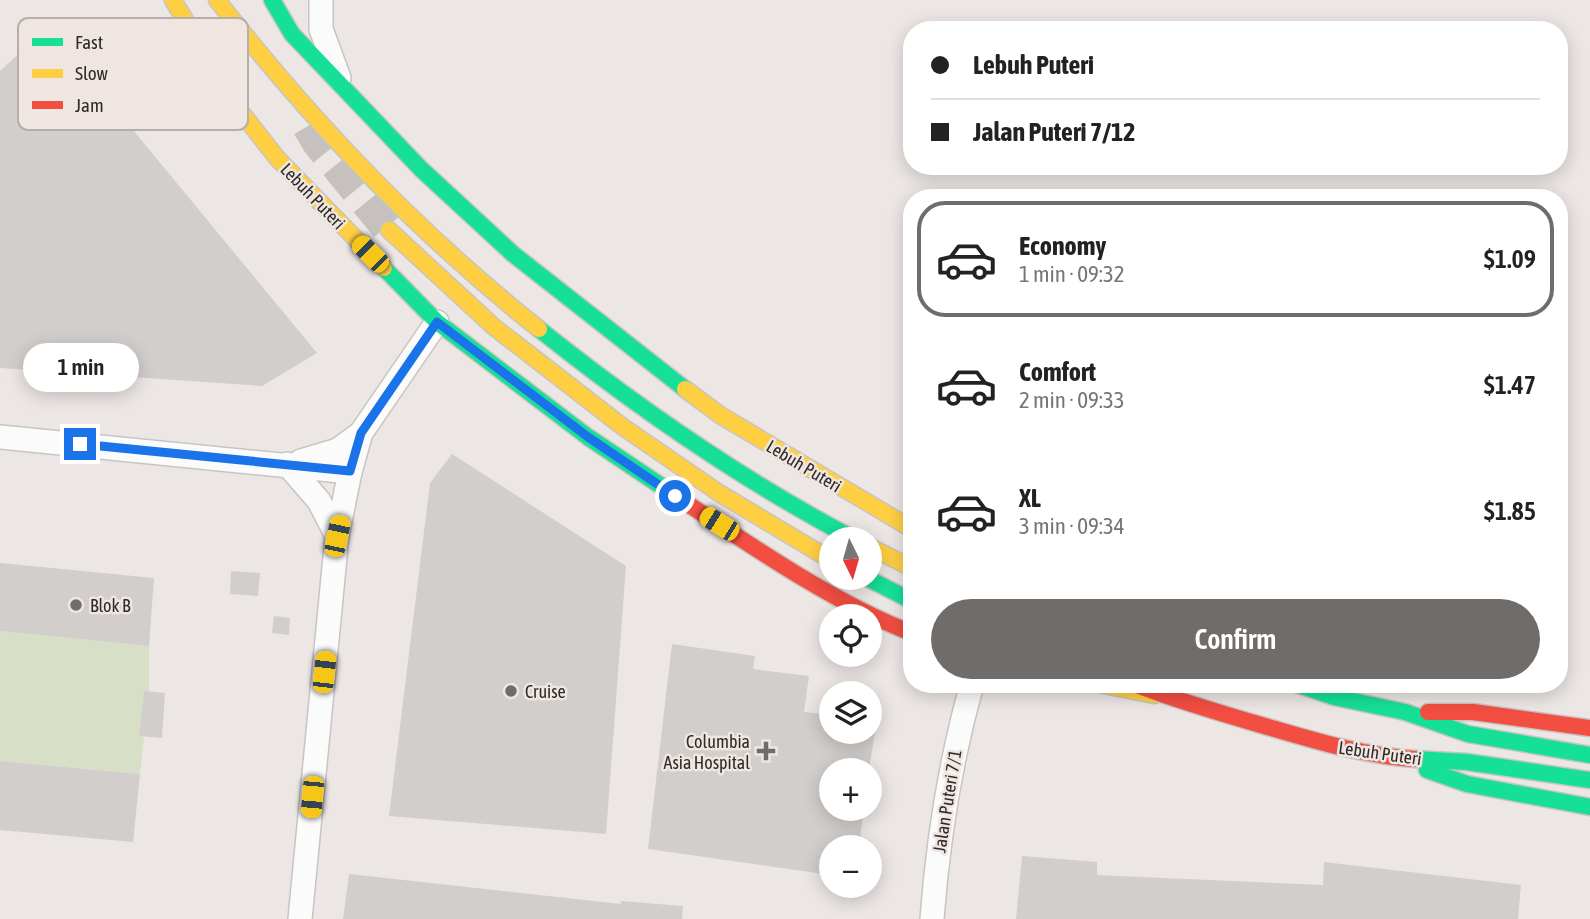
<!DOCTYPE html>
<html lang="en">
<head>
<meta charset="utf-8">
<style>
  :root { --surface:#fff; --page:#f2f2f2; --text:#222; --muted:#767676; --line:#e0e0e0; --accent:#706c6a }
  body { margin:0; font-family:"Asap Condensed",sans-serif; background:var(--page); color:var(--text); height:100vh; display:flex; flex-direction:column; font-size:26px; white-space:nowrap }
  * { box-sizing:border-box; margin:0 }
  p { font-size:23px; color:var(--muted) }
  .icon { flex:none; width:38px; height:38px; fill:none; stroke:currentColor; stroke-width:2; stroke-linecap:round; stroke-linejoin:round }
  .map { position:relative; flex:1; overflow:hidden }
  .side { position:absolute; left:903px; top:189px; width:665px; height:504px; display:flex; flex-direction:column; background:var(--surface); border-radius:28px; box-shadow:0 4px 18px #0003 }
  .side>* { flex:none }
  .top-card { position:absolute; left:903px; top:21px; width:665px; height:154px; border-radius:28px; box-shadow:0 4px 18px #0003; display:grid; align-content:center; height:154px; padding:0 28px; background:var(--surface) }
  .needle { width:46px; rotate:175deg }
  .buttons { position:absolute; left:819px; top:527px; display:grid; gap:14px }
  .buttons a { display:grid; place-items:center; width:63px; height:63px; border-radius:50%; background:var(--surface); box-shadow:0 4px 18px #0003; font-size:35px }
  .end { position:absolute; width:32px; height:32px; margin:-16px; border:9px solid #1a73e8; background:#fff; box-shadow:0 0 0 4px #fff }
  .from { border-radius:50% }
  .bubble { position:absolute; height:49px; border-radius:24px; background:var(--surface); box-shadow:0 4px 18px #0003; font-size:23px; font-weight:600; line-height:49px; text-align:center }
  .car { position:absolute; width:21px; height:42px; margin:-21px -10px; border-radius:9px; box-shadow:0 0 5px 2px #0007; background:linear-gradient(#f5c518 24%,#345 0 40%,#f5c518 0 76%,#345 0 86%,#f5c518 0) }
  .top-card b { display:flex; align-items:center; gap:24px; height:66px; font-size:26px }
  .top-card b+b { border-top:2px solid var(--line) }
  .top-card i { width:18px; height:18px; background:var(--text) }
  ul { padding:12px 0 0; list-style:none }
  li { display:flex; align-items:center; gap:21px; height:116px; margin:0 14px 10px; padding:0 14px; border:4px solid transparent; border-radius:28px }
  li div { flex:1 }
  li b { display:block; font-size:26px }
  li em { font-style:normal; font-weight:600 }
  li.on { border-color:var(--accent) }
  li>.icon { width:63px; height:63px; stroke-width:1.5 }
  .action { display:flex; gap:14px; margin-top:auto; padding:14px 28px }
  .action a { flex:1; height:80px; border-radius:42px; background:var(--accent); color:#fff; font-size:28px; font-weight:600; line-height:80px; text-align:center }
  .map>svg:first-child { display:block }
  .green { fill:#d7e0c7 }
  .building { fill:#d2cecc }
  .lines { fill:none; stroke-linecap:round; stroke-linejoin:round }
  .secondary-tunnel { stroke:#c6c1bf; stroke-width:32; stroke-dasharray:32 16; stroke-linecap:butt }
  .street-casing { stroke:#c8c4c2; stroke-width:26 }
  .fast-casing { stroke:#c8c4c2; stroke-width:19 }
  .slow-casing { stroke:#c8c4c2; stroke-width:19 }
  .jam-casing { stroke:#c8c4c2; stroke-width:19 }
  .street { stroke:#fcfbfb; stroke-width:23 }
  .fast { stroke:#16e098; stroke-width:16 }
  .slow { stroke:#ffcf43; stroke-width:16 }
  .jam { stroke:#f24e42; stroke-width:16 }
  .route { stroke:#1a73e8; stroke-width:9 }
  .poi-dot { fill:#706c6a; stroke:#efe6e2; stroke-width:2.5 }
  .labels { text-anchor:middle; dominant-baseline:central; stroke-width:5; stroke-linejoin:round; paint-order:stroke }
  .street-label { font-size:18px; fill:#2d2a28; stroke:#efe6e2 }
  .poi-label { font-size:18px; fill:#2d2a28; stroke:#efe6e2; text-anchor:start }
  .key { fill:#efe6e2; stroke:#b5aeaa; stroke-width:2 }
  .key-label { font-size:19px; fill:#2d2a28 }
</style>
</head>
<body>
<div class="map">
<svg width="1590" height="919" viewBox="0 0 1590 919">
  <rect width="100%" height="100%" fill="#ece7e5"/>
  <path class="green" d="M0 631 149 646V691H144L139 736 144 737 140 774 0 761Z"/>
  <g class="building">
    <path d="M48 27 317 353 262 386 0 368V71Z"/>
    <path d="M452 454 626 566 606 834 389 816 430 483Z"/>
    <path d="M0 563 154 578 149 646 0 631Z"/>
    <path d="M231 571 260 573 258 596 230 594Z"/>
    <path d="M274 616 290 618 289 635 272 633Z"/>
    <path d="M672 644 755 656 753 669 809 676 804 712 831 715V732H875L869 770H831V808H864L859 847H831V875L648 849Z"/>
    <path d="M144 691 165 693 162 738 139 736Z"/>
    <path d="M0 761 140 774 133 842 0 830Z"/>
    <path d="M1022 856 1097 862V875L1323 885 1324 862 1521 885 1518 919H1016Z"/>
    <path d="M349 874 621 904V901L683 906 682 919H343Z"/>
  </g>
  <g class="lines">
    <path class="secondary-tunnel" d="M308 126 318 143 389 230"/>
    <g class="street-casing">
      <g id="street">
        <path d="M321 0V29L339 78"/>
        <path d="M0 437 350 472"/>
        <path d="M301 461 338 450 361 433"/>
        <path d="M287 464 319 501 337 536"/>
        <path d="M300 919 337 536 350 472 361 433 437 322"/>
        <path d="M932 919C938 839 950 762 972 684"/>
      </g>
    </g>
    <g class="fast-casing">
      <g id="fast">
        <path d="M272 0 292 34 421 169 513 254 685 389"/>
        <path d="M384 268 437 322 588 437 685 502"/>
        <path d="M539 329C638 408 742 480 854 539"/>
        <path d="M867 578 912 601"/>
        <path d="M1296 684 1334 697 1405 712 1468 734 1590 755"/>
        <path d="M1415 759 1467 762 1590 780"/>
        <path d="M1427 770 1467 784 1590 807"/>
      </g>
    </g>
    <g class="slow-casing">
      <g id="slow">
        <path d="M173 0 237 107 277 158 384 268"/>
        <path d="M217 0C312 122 418 233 539 329"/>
        <path d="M389 230 494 327 623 427 719 493 831 560"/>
        <path d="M685 389 720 415 912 529"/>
        <path d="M870 547 912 568"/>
        <path d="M1099 684 1154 695"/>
      </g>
    </g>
    <g class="jam-casing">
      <g id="jam">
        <path d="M685 502C753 547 836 604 912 633"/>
        <path d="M1134 684C1178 701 1223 714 1268 727 1316 741 1365 756 1415 759"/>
        <path d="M1428 712H1473L1590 728"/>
      </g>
    </g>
    <use href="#street" class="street"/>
    <use href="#fast" class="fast"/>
    <use href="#slow" class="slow"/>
    <use href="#jam" class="jam"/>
  </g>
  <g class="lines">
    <path class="route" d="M80 444 350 471 361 433 437 322 588 437 675 496"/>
  </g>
  <g class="poi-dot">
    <circle cx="76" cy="605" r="7"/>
    <circle cx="511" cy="691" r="7"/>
    <path d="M762.5 740.5h7v7h7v7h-7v7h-7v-7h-7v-7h7z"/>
  </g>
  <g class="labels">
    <g class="street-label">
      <text transform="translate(313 196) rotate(46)">Lebuh Puteri</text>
      <text transform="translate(804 466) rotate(31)">Lebuh Puteri</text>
      <text transform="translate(1380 753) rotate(8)">Lebuh Puteri</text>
      <text transform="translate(947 801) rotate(-81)">Jalan Puteri 7/1</text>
    </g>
    <g class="poi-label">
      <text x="90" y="605">Blok B</text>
      <text x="525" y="691">Cruise</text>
      <text x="750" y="741" text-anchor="end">Columbia<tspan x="750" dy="21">Asia Hospital</tspan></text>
    </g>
  </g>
  <rect x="18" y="18" width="230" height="112" rx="10" class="key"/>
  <rect x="32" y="38" width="31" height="8" fill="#16e098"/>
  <rect x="32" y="69" width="31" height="9" fill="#ffcf43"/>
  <rect x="32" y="101" width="31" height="8" fill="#f24e42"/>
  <g class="key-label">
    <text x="75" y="49">Fast</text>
    <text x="75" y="80">Slow</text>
    <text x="75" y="112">Jam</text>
  </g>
</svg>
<div class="buttons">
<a><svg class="needle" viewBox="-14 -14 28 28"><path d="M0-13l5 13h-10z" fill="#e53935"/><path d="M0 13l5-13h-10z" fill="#767676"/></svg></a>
<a><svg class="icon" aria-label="locate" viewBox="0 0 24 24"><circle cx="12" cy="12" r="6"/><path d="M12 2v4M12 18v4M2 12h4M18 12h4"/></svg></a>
<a><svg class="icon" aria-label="layers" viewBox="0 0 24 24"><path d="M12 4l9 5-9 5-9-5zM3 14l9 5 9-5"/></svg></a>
<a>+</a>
<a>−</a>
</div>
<i class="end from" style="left:675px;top:496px"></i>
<i class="end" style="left:80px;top:444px"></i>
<div class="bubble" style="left:23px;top:343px;width:116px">1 min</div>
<i class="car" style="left:370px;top:254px;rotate:315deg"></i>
<i class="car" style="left:719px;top:524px;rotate:302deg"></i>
<i class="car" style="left:337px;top:536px;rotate:12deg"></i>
<i class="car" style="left:324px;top:672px;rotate:6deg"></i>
<i class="car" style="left:312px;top:797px;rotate:185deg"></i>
<div class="top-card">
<b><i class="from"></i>Lebuh Puteri</b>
<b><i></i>Jalan Puteri 7/12</b>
</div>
<section class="side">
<ul>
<li class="on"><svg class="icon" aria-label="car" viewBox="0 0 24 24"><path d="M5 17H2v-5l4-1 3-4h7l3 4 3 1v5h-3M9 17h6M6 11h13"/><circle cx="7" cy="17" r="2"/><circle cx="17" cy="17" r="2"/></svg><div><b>Economy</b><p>1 min · 09:32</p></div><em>$1.09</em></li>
<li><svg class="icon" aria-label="car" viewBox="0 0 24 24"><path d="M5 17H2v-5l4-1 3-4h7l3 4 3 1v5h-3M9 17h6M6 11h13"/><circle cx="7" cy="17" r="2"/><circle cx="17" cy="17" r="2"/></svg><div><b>Comfort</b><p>2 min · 09:33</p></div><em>$1.47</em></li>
<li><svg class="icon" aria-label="car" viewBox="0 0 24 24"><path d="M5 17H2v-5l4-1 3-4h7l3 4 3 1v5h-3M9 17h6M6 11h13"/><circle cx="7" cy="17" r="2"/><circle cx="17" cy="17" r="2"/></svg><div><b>XL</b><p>3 min · 09:34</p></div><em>$1.85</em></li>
</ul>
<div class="action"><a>Confirm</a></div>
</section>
</div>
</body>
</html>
